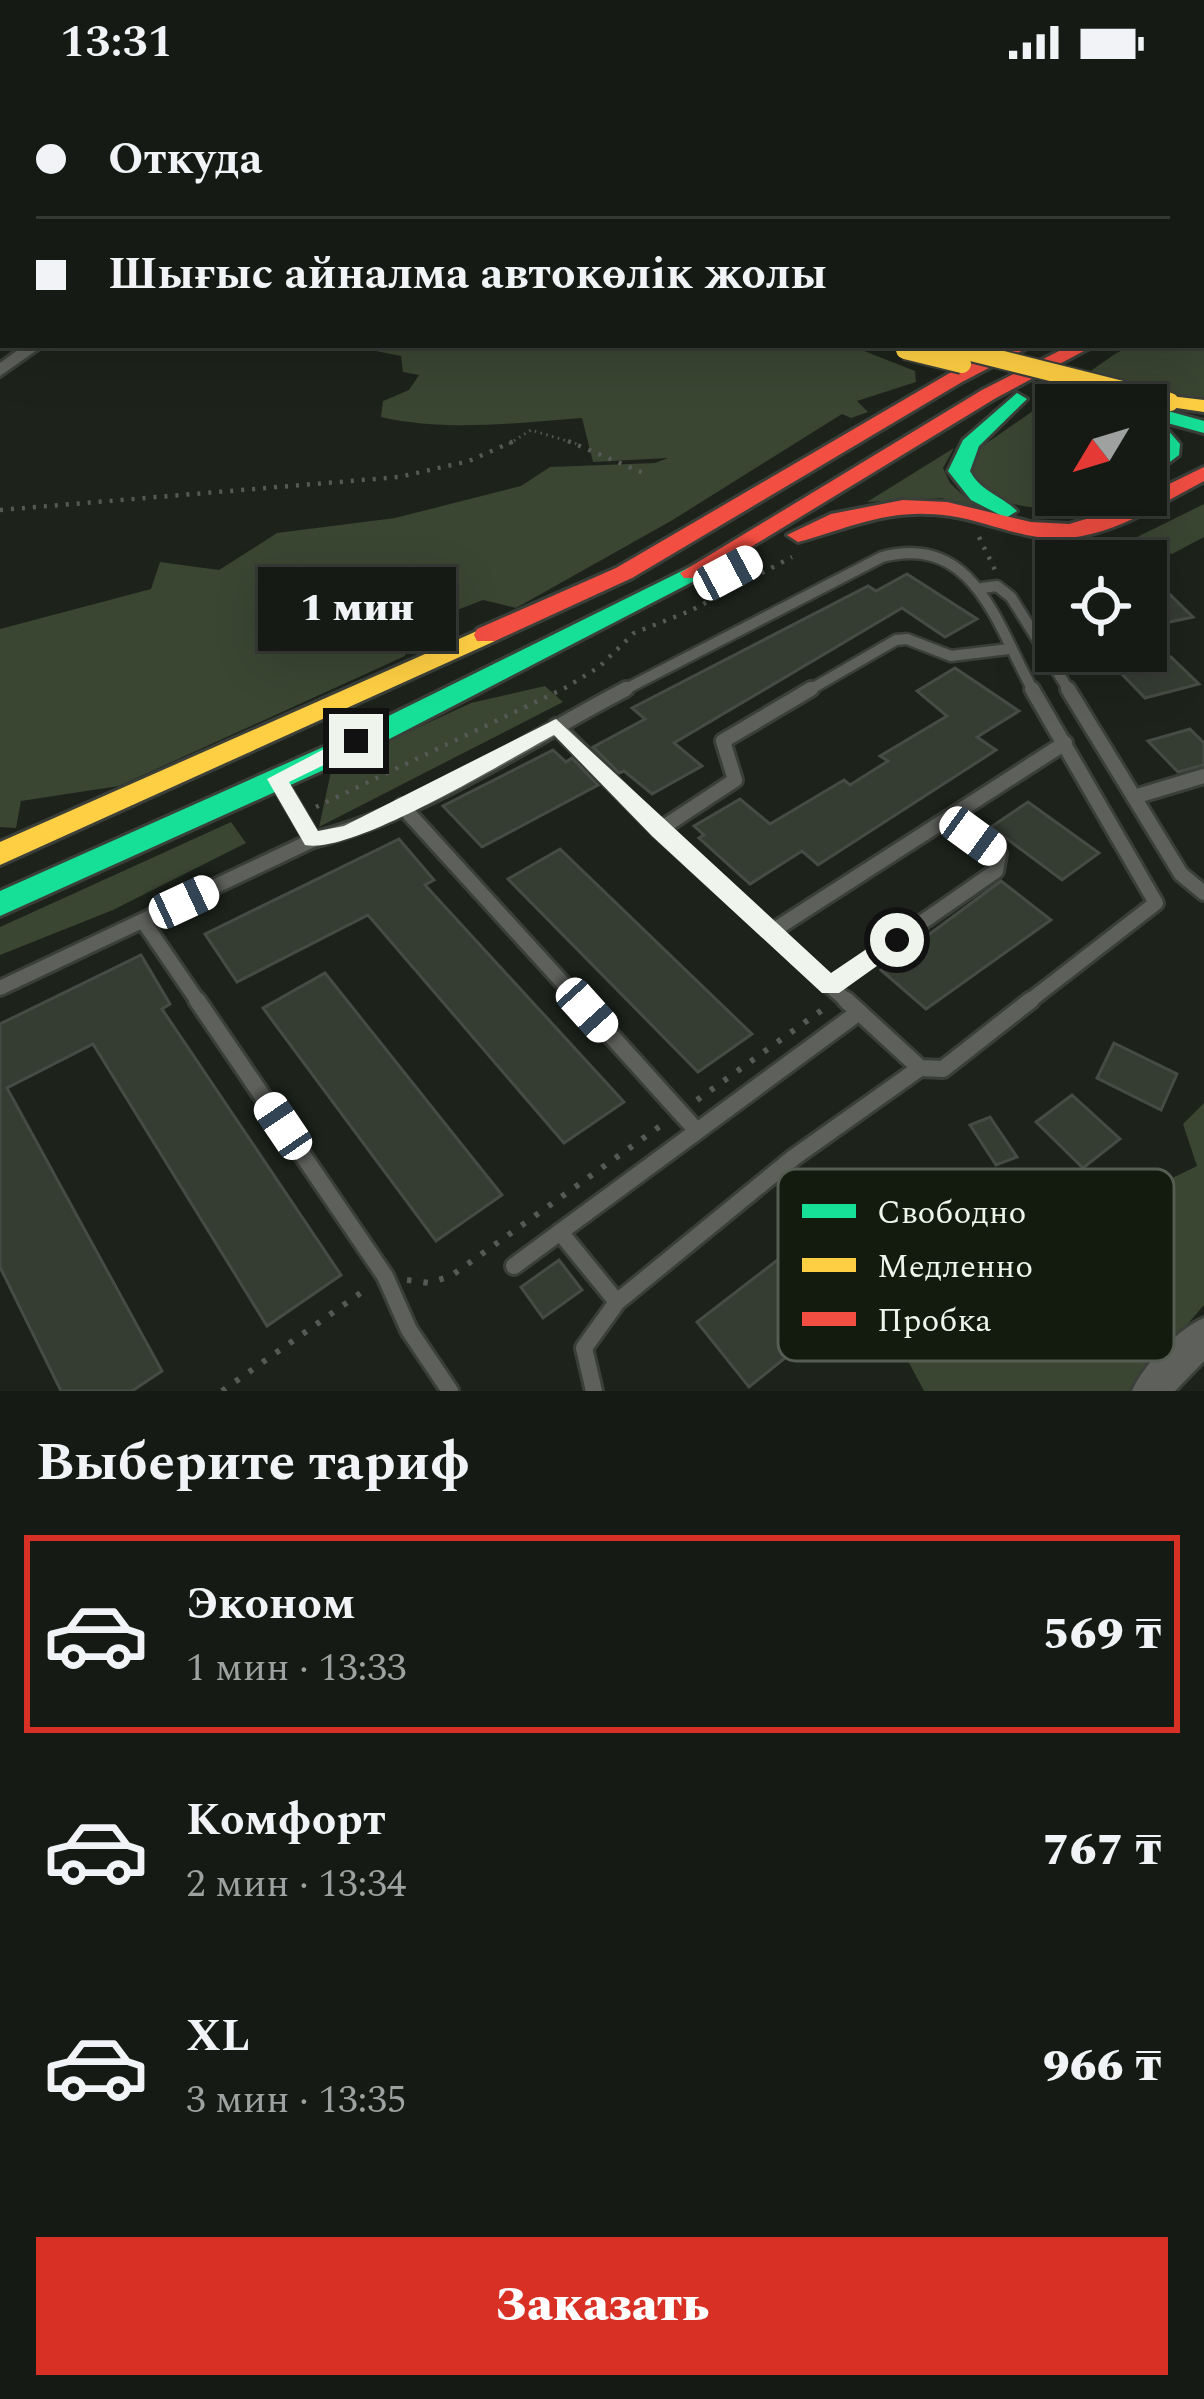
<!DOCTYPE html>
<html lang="ru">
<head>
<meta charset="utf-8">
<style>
  :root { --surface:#161a14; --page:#1f231d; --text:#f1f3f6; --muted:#9ea1a0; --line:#353834; --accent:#d93025 }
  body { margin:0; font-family:Spectral,serif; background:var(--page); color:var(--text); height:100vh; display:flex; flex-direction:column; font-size:45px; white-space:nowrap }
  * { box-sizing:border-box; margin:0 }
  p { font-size:39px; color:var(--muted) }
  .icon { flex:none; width:66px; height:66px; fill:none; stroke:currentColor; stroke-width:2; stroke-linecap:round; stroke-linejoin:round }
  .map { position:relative; height:1307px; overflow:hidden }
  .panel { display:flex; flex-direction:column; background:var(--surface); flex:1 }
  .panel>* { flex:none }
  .hud { position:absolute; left:0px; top:0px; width:1206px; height:264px; box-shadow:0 12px 48px #0002,0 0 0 3px var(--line); display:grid; align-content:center; height:264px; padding:0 36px; background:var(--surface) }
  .needle { width:78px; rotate:232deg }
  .fabs { position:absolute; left:1035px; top:300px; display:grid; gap:24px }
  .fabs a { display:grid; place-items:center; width:132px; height:132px; border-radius:0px; background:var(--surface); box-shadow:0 12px 48px #0002,0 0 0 3px var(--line); font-size:60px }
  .end { position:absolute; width:54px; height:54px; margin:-27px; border:15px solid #eff5ec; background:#111; box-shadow:0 0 0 6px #111 }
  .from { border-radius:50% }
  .bubble { position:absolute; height:84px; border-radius:0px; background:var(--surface); box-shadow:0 12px 48px #0002,0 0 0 3px var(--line); font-size:39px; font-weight:800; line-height:84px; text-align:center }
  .car { position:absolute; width:36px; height:72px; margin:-36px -18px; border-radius:15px; box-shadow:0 0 9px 3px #0007; background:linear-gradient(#fff 24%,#345 0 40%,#fff 0 76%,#345 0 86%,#fff 0) }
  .hud b { display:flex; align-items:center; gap:42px; height:114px; font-size:45px }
  .hud b+b { border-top:3px solid var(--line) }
  .hud i { width:30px; height:30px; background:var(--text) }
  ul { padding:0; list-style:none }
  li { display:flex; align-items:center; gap:36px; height:198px; margin:0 24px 18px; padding:0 12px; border:6px solid transparent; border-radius:0px }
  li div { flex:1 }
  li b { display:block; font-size:45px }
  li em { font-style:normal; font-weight:800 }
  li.current { border-color:var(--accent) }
  li>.icon { width:108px; height:108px; stroke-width:1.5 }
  h2 { padding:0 36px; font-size:54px; line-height:144px }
  .cta { display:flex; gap:24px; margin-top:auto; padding:24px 36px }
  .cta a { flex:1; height:138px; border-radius:0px; background:var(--accent); color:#fff; font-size:48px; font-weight:800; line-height:138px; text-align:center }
  .status { display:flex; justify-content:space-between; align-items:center; height:84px; padding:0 60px; background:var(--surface); direction:ltr }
  .status svg { height:33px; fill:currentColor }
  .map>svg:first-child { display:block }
  .green { fill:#3a4532 }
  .building { fill:#353c32; stroke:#474b45; stroke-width:3 }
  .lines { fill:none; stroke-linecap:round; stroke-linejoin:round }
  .lane-far3-casing { stroke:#3b3f39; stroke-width:9 }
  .lane-far2-casing { stroke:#3b3f39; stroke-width:15 }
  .lane-far1-casing { stroke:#3b3f39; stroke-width:20 }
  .lane-casing { stroke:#3b3f39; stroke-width:22 }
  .street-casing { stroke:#3b3f39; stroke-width:6 }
  .fast-casing { stroke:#3b3f39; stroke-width:6 }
  .slow-casing { stroke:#3b3f39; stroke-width:6 }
  .jam-casing { stroke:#3b3f39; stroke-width:6 }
  .path-far2 { stroke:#565955; stroke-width:3; stroke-dasharray:1.5 4.5; stroke-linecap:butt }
  .path-far1 { stroke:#565955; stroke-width:4.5; stroke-dasharray:3 8; stroke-linecap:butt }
  .path { stroke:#565955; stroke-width:6; stroke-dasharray:4.5 12; stroke-linecap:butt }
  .lane-far3 { stroke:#5e605c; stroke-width:6 }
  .lane-far2 { stroke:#5e605c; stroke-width:10 }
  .lane-far1 { stroke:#5e605c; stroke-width:14 }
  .lane { stroke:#5e605c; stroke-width:16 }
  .street { fill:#5e605c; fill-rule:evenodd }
  .fast { fill:#16e098; fill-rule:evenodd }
  .slow { fill:#ffcf43; fill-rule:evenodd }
  .jam { fill:#f24e42; fill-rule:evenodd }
  .slow-bridge-casing { stroke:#3b3f39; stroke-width:22; stroke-linecap:butt }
  .slow-bridge { stroke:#ffcf43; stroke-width:18 }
  .route { fill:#eff5ec }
  .key { fill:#131b0f; stroke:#555c51; stroke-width:3 }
  .key-label { font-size:33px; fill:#eff5ec }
</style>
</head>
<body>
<div class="status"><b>13:31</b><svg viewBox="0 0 49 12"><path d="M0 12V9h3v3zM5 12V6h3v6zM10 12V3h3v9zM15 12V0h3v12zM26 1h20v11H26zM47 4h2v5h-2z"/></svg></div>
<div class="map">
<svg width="1204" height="1307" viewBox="0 0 1204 1307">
  <rect width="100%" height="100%" fill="#1d221b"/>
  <g class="green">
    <path d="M1204 254V315L1138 303 1122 321H1056V411H1085C1045 432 1013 424 976 404L968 372 1115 270 1132 261H1203Z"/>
    <path d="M346 261H849L915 287 916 298 857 317 868 328 851 334 842 330 671 437 516 524 483 516 413 543 405 572 119 702 21 717 16 744 0 743V545L151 505 160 478 219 486 277 449 395 434 521 402 550 383 655 379 668 374 593 378 582 334C515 339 446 348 381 333L383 317 409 306 419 291 403 288 401 272Z"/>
    <path d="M954 364 943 384 950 399 976 423 941 414 867 418Z"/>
    <path d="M1204 420V453L1172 470 1135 454Z"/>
    <path d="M545 602 563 618 319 743 332 683 471 619Z"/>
    <path d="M231 738 246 759 113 826 0 871V843Z"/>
    <path d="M1204 1019V1221L1130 1307H924L865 1196 876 1179 976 1234 1125 1117 1197 1082 1183 1040Z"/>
  </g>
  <g class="building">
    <path d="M1146 487 1193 533 1155 541 1146 532Z"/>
    <path d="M907 490 977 535 945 553 902 524 674 659 702 682 652 710 624 687 619 689 593 663 645 635 632 624 868 502 876 507Z"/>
    <path d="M1171 573 1199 600 1145 614 1118 586Z"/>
    <path d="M955 584 1019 627 977 653 996 666 818 781 802 767 750 800 699 754 704 751 694 742 740 715 770 740 844 696 850 701 888 677 880 672 947 632 917 607Z"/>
    <path d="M1190 645 1204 659V681L1178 688 1148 657Z"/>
    <path d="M553 666 566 678 572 674 598 701 482 763 443 722Z"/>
    <path d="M1028 718 1099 769 1062 796 991 743Z"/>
    <path d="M399 755 434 796 425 801 624 1018 564 1059 368 831 237 898 205 850Z"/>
    <path d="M560 765 752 950 698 988 508 795Z"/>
    <path d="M1001 797 1051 836 926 925 881 886Z"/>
    <path d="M141 871 170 920 162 925 341 1191 267 1242 93 960 7 1004 162 1287 132 1307H61L0 1183V940Z"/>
    <path d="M325 889 502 1111 436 1157 263 924Z"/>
    <path d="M1114 959 1177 990 1161 1026 1097 994Z"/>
    <path d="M1072 1011 1120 1055 1083 1084 1036 1038Z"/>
    <path d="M990 1033 1017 1073 996 1081 970 1041Z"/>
    <path d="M810 1151 864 1210 749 1303 697 1238Z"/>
    <path d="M559 1176 582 1206 543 1234 521 1203Z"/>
  </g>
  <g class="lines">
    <g class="lane-far3-casing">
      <path id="lane-far3" d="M132 3 136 0"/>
    </g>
    <g class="lane-far2-casing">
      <g id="lane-far2">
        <path d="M982 504 997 502 1011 513 1070 608"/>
        <path d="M620 608 882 473C976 448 998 546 1034 608"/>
        <path d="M806 608 896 556 907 555 951 572 1009 565"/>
      </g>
    </g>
    <g class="lane-far1-casing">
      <g id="lane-far1">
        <path d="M1068 605 1181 790 1204 809"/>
        <path d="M556 642 659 746 849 919"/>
        <path d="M277 695 313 756C425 728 524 658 626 605"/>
        <path d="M1134 713 1204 692"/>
        <path d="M402 722 581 919"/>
        <path d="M659 746 735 696 723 657 811 605"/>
        <path d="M143 837 199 919"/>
        <path d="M771 848 1065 659"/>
        <path d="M830 902 996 787 999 770 948 734"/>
        <path d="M0 904 313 756"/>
        <path d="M1027 919 1156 819 1032 605"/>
      </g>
    </g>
    <g class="lane-casing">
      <g id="lane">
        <path d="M197 916 385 1192 409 1246 450 1307"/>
        <path d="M579 916 697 1047"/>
        <path d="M846 916 920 984 943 985 1031 916"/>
        <path d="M560 1148 617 1218"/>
        <path d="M514 1182 859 928"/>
        <path d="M594 1307 584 1264 617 1218 793 1074 920 984"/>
      </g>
    </g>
    <g class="street-casing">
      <g id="street">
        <path d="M1036 0H1050L1034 3Z"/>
        <path d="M3 113V123L0 124V114Z"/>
        <rect x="1203" y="146" width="1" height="9"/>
        <path d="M25 261H44L0 292V279Z"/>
        <path d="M1204 1234V1277L1175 1307H1132C1143 1281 1178 1245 1204 1234Z"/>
      </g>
    </g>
    <g class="fast-casing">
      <g id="fast">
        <rect x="1203" y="191" width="1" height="10"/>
        <path d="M1017 309 1027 315 979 362 970 387C981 408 1002 412 1017 427L1006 434 971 416 948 387 963 356Z"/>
        <path d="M1146 321 1204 337V349L1160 337 1180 360 1179 371 1146 396V379L1158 369 1159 361 1146 346Z"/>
        <path d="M692 482 700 484 704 489 700 494 368 666 0 832V807L348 652Z"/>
      </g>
    </g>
    <g class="slow-casing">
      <g id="slow">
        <rect x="1203" y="169" width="1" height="10"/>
        <path d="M1170 312 1204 316V328L1163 322V314Z"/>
        <path d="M486 543 495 545 498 551 495 557 0 781V758Z"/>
      </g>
    </g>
    <g class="jam-casing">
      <g id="jam">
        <rect x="1203" y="245" width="1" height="12"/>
        <path d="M1009 261H1033L962 298 632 494 495 557H477L474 551 477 545 616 484 948 290Z"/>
        <path d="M1071 261H1095L996 314 700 494H684L680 489 982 306Z"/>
        <path d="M1204 383V397C1160 420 1119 449 1068 454 1028 458 990 438 951 432 889 423 854 443 798 458L787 451 831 430 903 416 947 418 1031 438 1069 440 1114 427Z"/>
      </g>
    </g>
    <path class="path-far2" d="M509 360 531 346 577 360"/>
    <g class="path-far1">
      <path d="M568 357 648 391"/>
      <path d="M0 426 399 393 469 377 514 357"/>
      <path d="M979 453 995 486"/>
      <path d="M316 723 565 604 599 583 634 549 690 527 792 473"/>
    </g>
    <g class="path">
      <path d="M697 1016 829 921"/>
      <path d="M407 1196 429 1199 451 1192 663 1040"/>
      <path d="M222 1307 369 1203"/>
    </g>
    <use href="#lane-far3" class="lane-far3"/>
    <use href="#lane-far2" class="lane-far2"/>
    <use href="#lane-far1" class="lane-far1"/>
    <use href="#lane" class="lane"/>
    <use href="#street" class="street"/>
    <use href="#fast" class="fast"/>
    <use href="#slow" class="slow"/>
    <use href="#jam" class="jam"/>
    <g class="slow-bridge-casing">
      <g id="slow-bridge">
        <path d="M943 261 1170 318"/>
        <path d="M905 266 962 280"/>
      </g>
    </g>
    <use href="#slow-bridge" class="slow-bridge"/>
  </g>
  <path class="route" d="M556 635 831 889 889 850H905V862L839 909H822L652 752 554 651C505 677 353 771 305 761L267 695 349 652H363V662L289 698 318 747 344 742Z"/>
  <rect x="778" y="1085" width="396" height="192" rx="18" class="key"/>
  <rect x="802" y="1120" width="54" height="14" fill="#16e098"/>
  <rect x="802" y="1174" width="54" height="14" fill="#ffcf43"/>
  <rect x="802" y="1228" width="54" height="14" fill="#f24e42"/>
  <g class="key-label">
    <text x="877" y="1139">Свободно</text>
    <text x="877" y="1193">Медленно</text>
    <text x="877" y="1247">Пробка</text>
  </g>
</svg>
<div class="fabs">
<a><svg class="needle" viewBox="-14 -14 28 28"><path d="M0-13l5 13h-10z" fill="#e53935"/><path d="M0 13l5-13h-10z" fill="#9ea1a0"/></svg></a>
<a><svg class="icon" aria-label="locate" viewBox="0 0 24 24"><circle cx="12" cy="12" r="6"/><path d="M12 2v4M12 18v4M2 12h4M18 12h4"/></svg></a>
</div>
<i class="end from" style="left:897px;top:856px"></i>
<i class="end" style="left:356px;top:657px"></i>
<div class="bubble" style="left:258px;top:483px;width:198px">1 мин</div>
<i class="car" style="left:728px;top:489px;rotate:62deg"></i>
<i class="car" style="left:973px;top:752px;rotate:126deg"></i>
<i class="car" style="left:184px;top:818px;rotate:65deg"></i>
<i class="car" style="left:587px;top:926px;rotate:138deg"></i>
<i class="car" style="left:283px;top:1042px;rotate:326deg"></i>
<div class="hud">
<b><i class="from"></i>Откуда</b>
<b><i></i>Шығыс айналма автокөлік жолы</b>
</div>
</div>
<section class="panel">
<h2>Выберите тариф</h2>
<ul>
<li class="current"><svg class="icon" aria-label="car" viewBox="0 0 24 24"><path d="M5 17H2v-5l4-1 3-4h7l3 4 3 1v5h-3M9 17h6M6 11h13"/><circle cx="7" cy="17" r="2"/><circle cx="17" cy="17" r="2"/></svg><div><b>Эконом</b><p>1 мин · 13:33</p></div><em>569 ₸</em></li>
<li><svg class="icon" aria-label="car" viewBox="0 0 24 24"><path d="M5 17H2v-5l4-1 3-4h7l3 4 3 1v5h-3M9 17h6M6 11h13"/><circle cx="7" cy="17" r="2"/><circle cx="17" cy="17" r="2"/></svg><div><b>Комфорт</b><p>2 мин · 13:34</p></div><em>767 ₸</em></li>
<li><svg class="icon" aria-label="car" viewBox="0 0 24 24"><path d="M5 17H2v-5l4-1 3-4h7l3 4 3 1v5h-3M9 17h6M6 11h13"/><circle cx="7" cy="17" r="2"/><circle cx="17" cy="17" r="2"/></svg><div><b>XL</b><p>3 мин · 13:35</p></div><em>966 ₸</em></li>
</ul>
<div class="cta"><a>Заказать</a></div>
</section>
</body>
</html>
